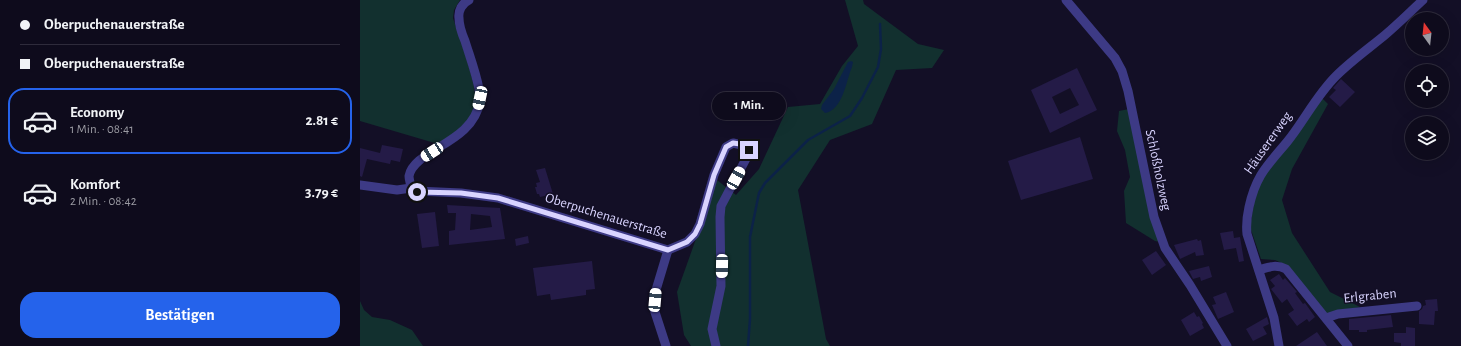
<!DOCTYPE html>
<html lang="de">
<head>
<meta charset="utf-8">
<style>
  :root { --surface:#0e0b1c; --page:#171425; --text:#f1f3f6; --muted:#9b9ba3; --line:#2e2b3b; --accent:#2563eb }
  body { margin:0; font-family:"Alegreya Sans",sans-serif; background:var(--page); color:var(--text); height:100vh; display:flex; flex-direction:column; font-size:15px; white-space:nowrap }
  * { box-sizing:border-box; margin:0 }
  p { font-size:13px; color:var(--muted) }
  .icon { flex:none; width:22px; height:22px; fill:none; stroke:currentColor; stroke-width:2; stroke-linecap:round; stroke-linejoin:round }
  .map { position:relative; flex:1; overflow:hidden }
  .panel { display:flex; flex-direction:column; background:var(--surface); width:360px }
  .panel>* { flex:none }
  .banner { display:grid; align-content:center; height:88px; padding:0 20px; background:var(--surface) }
  .needle { width:26px; rotate:345deg }
  .tools { position:absolute; left:1045px; top:12px; display:grid; gap:8px }
  .tools a { display:grid; place-items:center; width:44px; height:44px; border-radius:50%; background:var(--surface); box-shadow:0 4px 16px #0002,0 0 0 1px var(--line); font-size:20px }
  .end { position:absolute; width:18px; height:18px; margin:-9px; border:5px solid #d9d4ff; background:#111; box-shadow:0 0 0 2px #111 }
  .from { border-radius:50% }
  .bubble { position:absolute; height:28px; border-radius:14px; background:var(--surface); box-shadow:0 4px 16px #0002,0 0 0 1px var(--line); font-size:13px; font-weight:700; line-height:28px; text-align:center }
  .car { position:absolute; width:12px; height:24px; margin:-12px -6px; border-radius:5px; box-shadow:0 0 3px 1px #0007; background:linear-gradient(#fff 24%,#345 0 40%,#fff 0 76%,#345 0 86%,#fff 0) }
  .banner b { display:flex; align-items:center; gap:14px; height:38px; font-size:15px }
  .banner b+b { border-top:1px solid var(--line) }
  .banner i { width:10px; height:10px; background:var(--text) }
  ul { padding:0; list-style:none }
  li { display:flex; align-items:center; gap:12px; height:66px; margin:0 8px 6px; padding:0 12px; border:2px solid transparent; border-radius:16px }
  li div { flex:1 }
  li b { display:block; font-size:15px }
  li em { font-style:normal; font-weight:700 }
  li.current { border-color:var(--accent) }
  li>.icon { width:36px; height:36px; stroke-width:1.5 }
  .primary-button { display:flex; gap:8px; margin-top:auto; padding:8px 20px }
  .primary-button a { flex:1; height:46px; border-radius:16px; background:var(--accent); color:#fff; font-size:16px; font-weight:700; line-height:46px; text-align:center }
  main { display:flex; flex:1; min-height:0 }
  .map>svg:first-child { display:block }
  .green { fill:#12302f }
  .water { fill:#0c2248 }
  .lines { fill:none; stroke-linecap:round; stroke-linejoin:round }
  .stream { stroke:#0c2248; stroke-width:2.5 }
  .building { fill:#241b47; fill-rule:evenodd }
  .minor { stroke:#3d3a85; stroke-width:9 }
  .route { stroke:#d9d4ff; stroke-width:5 }
  .labels { text-anchor:middle; dominant-baseline:central; stroke-width:3; stroke-linejoin:round; paint-order:stroke }
  .street-label { font-size:14px; fill:#d9d4ff; stroke:#130f26 }
</style>
</head>
<body>
<main>
<section class="panel">
<div class="banner">
<b><i class="from"></i>Oberpuchenauerstraße</b>
<b><i></i>Oberpuchenauerstraße</b>
</div>
<ul>
<li class="current"><svg class="icon" aria-label="car" viewBox="0 0 24 24"><path d="M5 17H2v-5l4-1 3-4h7l3 4 3 1v5h-3M9 17h6M6 11h13"/><circle cx="7" cy="17" r="2"/><circle cx="17" cy="17" r="2"/></svg><div><b>Economy</b><p>1 Min. · 08:41</p></div><em>2.81 €</em></li>
<li><svg class="icon" aria-label="car" viewBox="0 0 24 24"><path d="M5 17H2v-5l4-1 3-4h7l3 4 3 1v5h-3M9 17h6M6 11h13"/><circle cx="7" cy="17" r="2"/><circle cx="17" cy="17" r="2"/></svg><div><b>Komfort</b><p>2 Min. · 08:42</p></div><em>3.79 €</em></li>
</ul>
<div class="primary-button"><a>Bestätigen</a></div>
</section>
<div class="map">
<svg width="1101" height="346" viewBox="0 0 1101 346">
  <rect width="100%" height="100%" fill="#130f26"/>
  <g class="green">
    <path d="M0 0H100L94 10 93 18C99 37 120 92 115 108 109 124 93 135 78 144L0 121Z"/>
    <path d="M485 0H503L504 4 558 44 584 50 572 68 536 70 512 124 470 140 438 190 466 339 470 346H331L324 335 317 292 357 180 376 195 399 169 428 107 460 104 482 66 498 46Z"/>
    <path d="M961 97 968 104 932 169 922 200 932 233 970 292 1000 307 967 314 928 266 915 260 901 259 890 227 896 191 903 176Z"/>
    <path d="M769 109 800 242 795 241 766 223 764 191 770 177 765 150 757 131 759 111Z"/>
    <path d="M0 301 4 310 12 317 30 320 52 330 63 346H0Z"/>
  </g>
  <path class="water" d="M491 61 493 62 492 67C486 81 483 110 465 113L461 109 462 105 474 89 488 62Z"/>
  <g class="lines">
    <path class="stream" d="M388 346 390 319V237L399 193 405 183 448 140 490 116 502 98 518 67 521 49 520 24"/>
  </g>
  <g class="building">
    <path d="M717 68 737 110 690 133 671 90ZM710 88 719 105 700 114 692 97Z"/>
    <path d="M981 79 995 92 980 107 969 97 976 90 973 88Z"/>
    <path d="M720 137 733 179 661 200 648 161Z"/>
    <path d="M22 145 43 149 40 162 31 160 30 164 7 159 2 177 0 176V148L20 153Z"/>
    <path d="M185 168 193 194 180 197 179 194H177L175 187H177L176 183 180 182 176 170Z"/>
    <path d="M87 205 140 208 145 239 89 245V231L95 230 96 213H88ZM111 214 130 216 132 227 110 230Z"/>
    <path d="M75 212 79 246 62 248 57 214Z"/>
    <path d="M873 231 874 238 880 237 884 261 879 262 876 248 864 250 860 233Z"/>
    <path d="M168 236 169 243 156 246 155 239Z"/>
    <path d="M837 239 838 241 841 240 844 255 836 256 835 252 820 259 814 245Z"/>
    <path d="M796 251 806 265 792 275 782 260Z"/>
    <path d="M232 261 235 289 226 290V295L191 300 190 294 177 296 173 268Z"/>
    <path d="M849 266 852 277 841 281 840 277 833 279 829 271Z"/>
    <path d="M919 274 923 280 925 278 937 292 935 293 943 304 945 303 955 317 949 322 947 319 937 326 928 314 934 310 927 299 922 303 911 289 915 286 910 280Z"/>
    <path d="M866 292 874 312 858 319 852 305 856 304 853 297Z"/>
    <path d="M1077 299 1078 311H1075L1074 325 1059 324V311L1062 309 1063 306 1066 305 1065 300Z"/>
    <path d="M834 312 837 317 839 316 843 323 842 324 844 328 830 336 821 320Z"/>
    <path d="M1031 315 1033 327 1007 330V332H999V330H989V319Z"/>
    <path d="M907 317 909 324 903 327 907 334 893 341 886 329Z"/>
    <path d="M1046 327 1055 328V346H1041V343L1034 342V333H1046Z"/>
    <path d="M957 332 967 346H936Z"/>
  </g>
  <g class="lines">
    <g class="minor">
      <path d="M109 0C102 3 98 11 99 18 99 26 102 34 105 41 110 57 116 73 119 89 119 93 121 97 120 101 113 144 54 149 49 176 49 180 51 185 51 188L57 191 101 193 138 198 308 250 327 242 335 234 340 224 354 175 366 147 373 143 386 146 389 150 388 155 361 206 360 217 361 286 352 329 356 346"/>
      <path d="M706 0 755 58 762 71 768 91 794 217 805 248 830 285 867 346"/>
      <path d="M0 185 37 190 51 188"/>
      <path d="M899 270C909 267 916 264 926 269L988 346"/>
      <path d="M966 318 978 314 1057 306"/>
      <path d="M306 346 294 309 296 290 308 250"/>
      <path d="M919 346 914 318 887 234C886 225 887 216 889 207 896 175 907 166 927 142 944 121 956 96 976 76 991 61 1008 49 1025 35 1038 24 1050 12 1063 0"/>
    </g>
  </g>
  <g class="lines">
    <path class="route" d="M57 192 101 193 138 198 308 250 327 242 335 234 340 224 354 175 366 147 373 143 380 144 386 146 389 150"/>
  </g>
  <g class="labels">
    <g class="street-label">
      <text transform="translate(908 143) rotate(-55)">Häusererweg</text>
      <text transform="translate(798 170) rotate(78)">Schloßholzweg</text>
      <text transform="translate(246 216) rotate(17)">Oberpuchenauerstraße</text>
      <text transform="translate(1010 296) rotate(-6)">Erlgraben</text>
    </g>
  </g>
</svg>
<div class="tools">
<a><svg class="needle" viewBox="-14 -14 28 28"><path d="M0-13l5 13h-10z" fill="#e53935"/><path d="M0 13l5-13h-10z" fill="#9b9ba3"/></svg></a>
<a><svg class="icon" aria-label="locate" viewBox="0 0 24 24"><circle cx="12" cy="12" r="6"/><path d="M12 2v4M12 18v4M2 12h4M18 12h4"/></svg></a>
<a><svg class="icon" aria-label="layers" viewBox="0 0 24 24"><path d="M12 4l9 5-9 5-9-5zM3 14l9 5 9-5"/></svg></a>
</div>
<i class="end from" style="left:57px;top:192px"></i>
<i class="end" style="left:389px;top:150px"></i>
<div class="bubble" style="left:352px;top:92px;width:74px">1 Min.</div>
<i class="car" style="left:120px;top:98px;rotate:192deg"></i>
<i class="car" style="left:72px;top:152px;rotate:237deg"></i>
<i class="car" style="left:376px;top:178px;rotate:29deg"></i>
<i class="car" style="left:362px;top:266px;rotate:181deg"></i>
<i class="car" style="left:295px;top:300px;rotate:5deg"></i>
</div>
</main>
</body>
</html>
